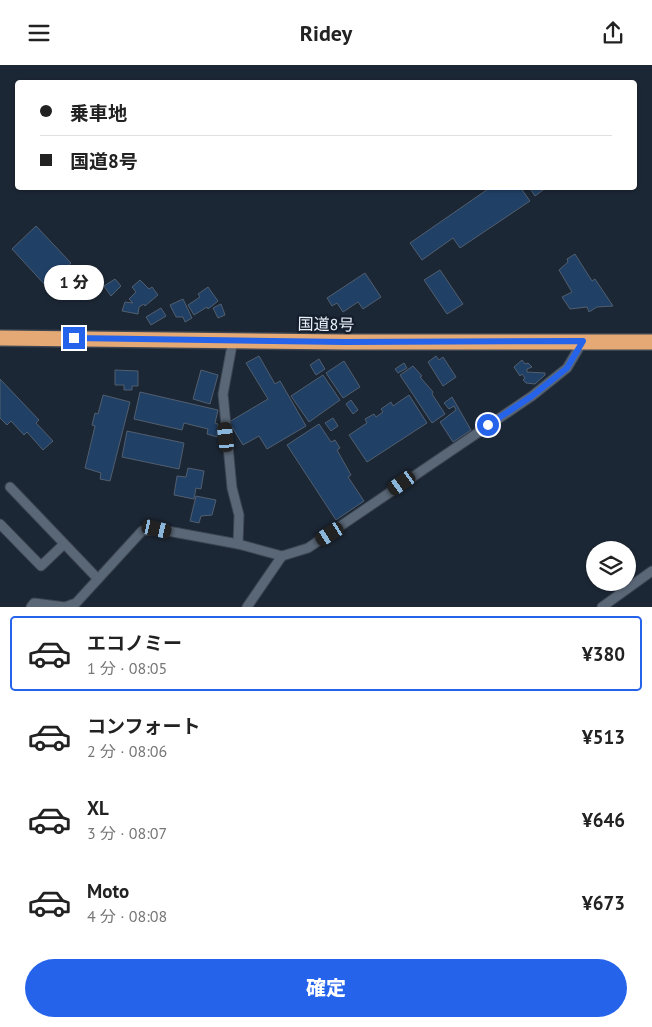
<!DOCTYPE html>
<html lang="ja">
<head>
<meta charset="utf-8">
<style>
  :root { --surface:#fff; --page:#f6f6f6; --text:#222; --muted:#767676; --line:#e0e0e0; --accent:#2563eb }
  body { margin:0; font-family:"PT Sans","Noto Sans JP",sans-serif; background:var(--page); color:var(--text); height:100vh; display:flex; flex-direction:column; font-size:19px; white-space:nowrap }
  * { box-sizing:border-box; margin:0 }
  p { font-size:16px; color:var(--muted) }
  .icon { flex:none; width:28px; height:28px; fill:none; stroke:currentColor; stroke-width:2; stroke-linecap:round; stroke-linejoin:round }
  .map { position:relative; height:542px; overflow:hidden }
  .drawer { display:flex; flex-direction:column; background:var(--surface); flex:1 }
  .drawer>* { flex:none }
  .top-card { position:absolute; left:15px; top:15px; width:622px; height:110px; border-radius:5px; box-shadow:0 1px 4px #0004; display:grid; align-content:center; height:110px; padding:0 25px; background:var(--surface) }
  .tools { position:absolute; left:586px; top:476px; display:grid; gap:10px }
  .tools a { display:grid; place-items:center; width:50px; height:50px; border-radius:50%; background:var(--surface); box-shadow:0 1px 4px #0004; font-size:25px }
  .end { position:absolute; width:22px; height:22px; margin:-11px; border:6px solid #2563eb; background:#fff; box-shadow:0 0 0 2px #fff }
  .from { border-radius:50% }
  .bubble { position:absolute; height:35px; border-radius:18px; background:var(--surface); box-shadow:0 1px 4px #0004; font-size:16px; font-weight:800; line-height:35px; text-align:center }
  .car { position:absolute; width:15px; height:30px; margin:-15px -8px; border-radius:6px; box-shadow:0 0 4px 1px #0007; background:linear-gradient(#222 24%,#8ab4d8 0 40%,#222 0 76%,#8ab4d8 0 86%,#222 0) }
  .top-card b { display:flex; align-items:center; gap:18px; height:48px; font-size:19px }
  .top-card b+b { border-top:1px solid var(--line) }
  .top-card i { width:12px; height:12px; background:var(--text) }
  ul { padding:9px 0 0; list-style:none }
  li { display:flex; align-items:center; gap:15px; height:75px; margin:0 10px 8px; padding:0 15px; border:2px solid transparent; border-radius:5px }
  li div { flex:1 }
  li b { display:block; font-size:19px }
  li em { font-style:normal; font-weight:800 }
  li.selected { border-color:var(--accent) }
  li>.icon { width:45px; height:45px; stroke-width:1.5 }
  .button { display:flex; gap:10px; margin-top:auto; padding:10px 25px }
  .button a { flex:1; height:58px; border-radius:30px; background:var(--accent); color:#fff; font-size:20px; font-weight:800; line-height:58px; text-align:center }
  header { display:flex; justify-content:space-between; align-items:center; height:65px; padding:0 25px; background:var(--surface); font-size:22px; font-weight:800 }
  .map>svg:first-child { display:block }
  .building { fill:#214066; stroke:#515e6e }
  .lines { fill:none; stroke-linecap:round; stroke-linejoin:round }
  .street-casing { stroke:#3c4551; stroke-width:11 }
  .highway-casing { stroke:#3c4551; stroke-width:18 }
  .street { stroke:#5a6777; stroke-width:9 }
  .highway { stroke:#e4a974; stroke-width:15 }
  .route { stroke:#2563eb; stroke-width:6 }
  .labels { text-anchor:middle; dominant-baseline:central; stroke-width:4.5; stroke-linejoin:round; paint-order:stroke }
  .street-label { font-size:16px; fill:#e9f0fa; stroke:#131d2b }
</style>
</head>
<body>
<header><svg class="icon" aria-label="menu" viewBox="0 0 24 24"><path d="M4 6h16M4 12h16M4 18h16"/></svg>Ridey<svg class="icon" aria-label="share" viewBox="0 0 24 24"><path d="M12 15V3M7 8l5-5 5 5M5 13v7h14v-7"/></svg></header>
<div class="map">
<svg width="652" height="542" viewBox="0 0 652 542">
  <rect width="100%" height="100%" fill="#1c2735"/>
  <g class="building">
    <path d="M491 122H520L530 136 460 183 453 173 422 195 410 178Z"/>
    <path d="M529 122H547L535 131Z"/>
    <path d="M36 161 71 198 46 221 12 184Z"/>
    <path d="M575 189 592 216 595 214 613 241 597 242 589 247 587 242 570 244 562 232 572 227 559 205 568 197 567 194Z"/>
    <path d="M440 205 463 239 447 249 424 215Z"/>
    <path d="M365 208 381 232 363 244 358 237 343 247 337 238 332 241 327 233Z"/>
    <path d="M115 214 121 221 111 231 104 221Z"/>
    <path d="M140 215 149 224 152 222 158 230 145 241 144 239 139 242 138 249 122 246 125 237 133 238 129 234 136 227 132 222Z"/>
    <path d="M208 222 218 236 208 244 207 242 194 250 188 240 200 232 198 229Z"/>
    <path d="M183 234 192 253 185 257 183 252H176L170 240Z"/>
    <path d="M221 239 225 250 218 253 213 243Z"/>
    <path d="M161 243 166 251 151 260 146 252Z"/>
    <path d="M259 291 275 319 280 316 306 361 267 384 259 371 243 380 229 357 268 334 246 298Z"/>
    <path d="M436 291 439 295 443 292 456 312 443 321 428 297Z"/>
    <path d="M319 294 325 304 316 310 310 300Z"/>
    <path d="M522 295 525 299 528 298 532 302 527 304V307L545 308V310L535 319 526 318 523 315 525 313 522 309 520 311 514 302Z"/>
    <path d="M344 296 360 322 343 333 326 308Z"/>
    <path d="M404 298 407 303 398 308 395 304Z"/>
    <path d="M413 301 422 311 420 312 433 327 432 329 445 349 432 358 400 310Z"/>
    <path d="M115 305 138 306V321H132V325H124V320H115Z"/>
    <path d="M201 305 218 310 210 339 193 334Z"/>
    <path d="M323 310 340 335 309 357 291 331Z"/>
    <path d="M0 314 39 355 36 358 53 376 43 385 27 367 24 370 11 356 7 360 0 353Z"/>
    <path d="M140 327 218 345 215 358 218 359 217 372 207 369 208 364 184 358 182 365 134 354Z"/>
    <path d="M103 330 130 337 110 416 100 414 101 408 85 403 95 361 92 360 95 348 98 349Z"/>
    <path d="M409 330 427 358 367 397 349 370 367 358 365 354 374 349 376 352 383 347 381 344 391 337 393 341Z"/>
    <path d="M452 332 471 365 453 377 440 357 456 345 454 341 449 344 444 338Z"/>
    <path d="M351 335 358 345 353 349 346 339Z"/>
    <path d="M333 353 338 361 331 366 325 358Z"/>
    <path d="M319 359 331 377 335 375 340 383 337 385 351 410 348 412 364 436 336 455 287 380Z"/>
    <path d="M127 366 184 378 179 404 122 392Z"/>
    <path d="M188 403 204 406 201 424 196 423 194 434 174 430 177 411 186 412Z"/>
    <path d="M196 431 216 435 212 450 201 451 199 458 190 456Z"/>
  </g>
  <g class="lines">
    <g class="street-casing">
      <g id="street">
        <path d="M233 275 223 329 232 423 239 450 238 479"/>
        <path d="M10 422 98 514"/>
        <path d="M0 459 41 501 64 479"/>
        <path d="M31 542 34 538 65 542 76 538 142 466 157 464 238 479 282 491 308 483 532 331 567 303 583 276"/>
        <path d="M247 542 282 491"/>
        <path d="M602 542 652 506"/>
      </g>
    </g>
    <g class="highway-casing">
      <path id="highway" d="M0 273 345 277H652"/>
    </g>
    <use href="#street" class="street"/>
    <use href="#highway" class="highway"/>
  </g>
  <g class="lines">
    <path class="route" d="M74 273 345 277 583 276 567 303 532 331 488 360"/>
  </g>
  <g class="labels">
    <g class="street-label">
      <text transform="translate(326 259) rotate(1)">国道8号</text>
    </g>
  </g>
</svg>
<div class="tools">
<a><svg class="icon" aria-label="layers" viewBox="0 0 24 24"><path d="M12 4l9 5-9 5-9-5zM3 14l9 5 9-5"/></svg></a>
</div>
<i class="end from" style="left:488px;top:360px"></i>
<i class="end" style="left:74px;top:273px"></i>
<div class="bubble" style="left:44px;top:200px;width:60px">1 分</div>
<i class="car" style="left:226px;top:372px;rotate:354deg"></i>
<i class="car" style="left:402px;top:418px;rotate:235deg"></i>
<i class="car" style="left:157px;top:464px;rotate:103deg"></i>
<i class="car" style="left:330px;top:469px;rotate:238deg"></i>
<div class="top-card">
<b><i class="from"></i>乗車地</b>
<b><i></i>国道8号</b>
</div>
</div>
<section class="drawer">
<ul>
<li class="selected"><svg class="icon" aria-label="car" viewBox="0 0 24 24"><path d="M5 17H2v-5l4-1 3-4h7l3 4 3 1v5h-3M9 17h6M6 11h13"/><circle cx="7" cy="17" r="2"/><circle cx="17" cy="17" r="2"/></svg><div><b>エコノミー</b><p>1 分 · 08:05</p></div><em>¥380</em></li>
<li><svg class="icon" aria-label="car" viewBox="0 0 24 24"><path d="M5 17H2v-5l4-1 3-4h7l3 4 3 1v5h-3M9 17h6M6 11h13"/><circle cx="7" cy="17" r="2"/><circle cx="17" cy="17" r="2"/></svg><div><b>コンフォート</b><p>2 分 · 08:06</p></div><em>¥513</em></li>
<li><svg class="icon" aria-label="car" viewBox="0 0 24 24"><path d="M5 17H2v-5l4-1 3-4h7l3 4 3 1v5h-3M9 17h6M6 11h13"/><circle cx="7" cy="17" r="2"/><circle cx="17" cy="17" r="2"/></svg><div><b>XL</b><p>3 分 · 08:07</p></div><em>¥646</em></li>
<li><svg class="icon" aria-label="car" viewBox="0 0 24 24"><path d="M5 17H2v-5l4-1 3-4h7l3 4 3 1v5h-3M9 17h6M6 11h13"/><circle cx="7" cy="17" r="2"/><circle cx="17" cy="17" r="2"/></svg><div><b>Moto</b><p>4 分 · 08:08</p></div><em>¥673</em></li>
</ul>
<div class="button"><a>確定</a></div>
</section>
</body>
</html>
